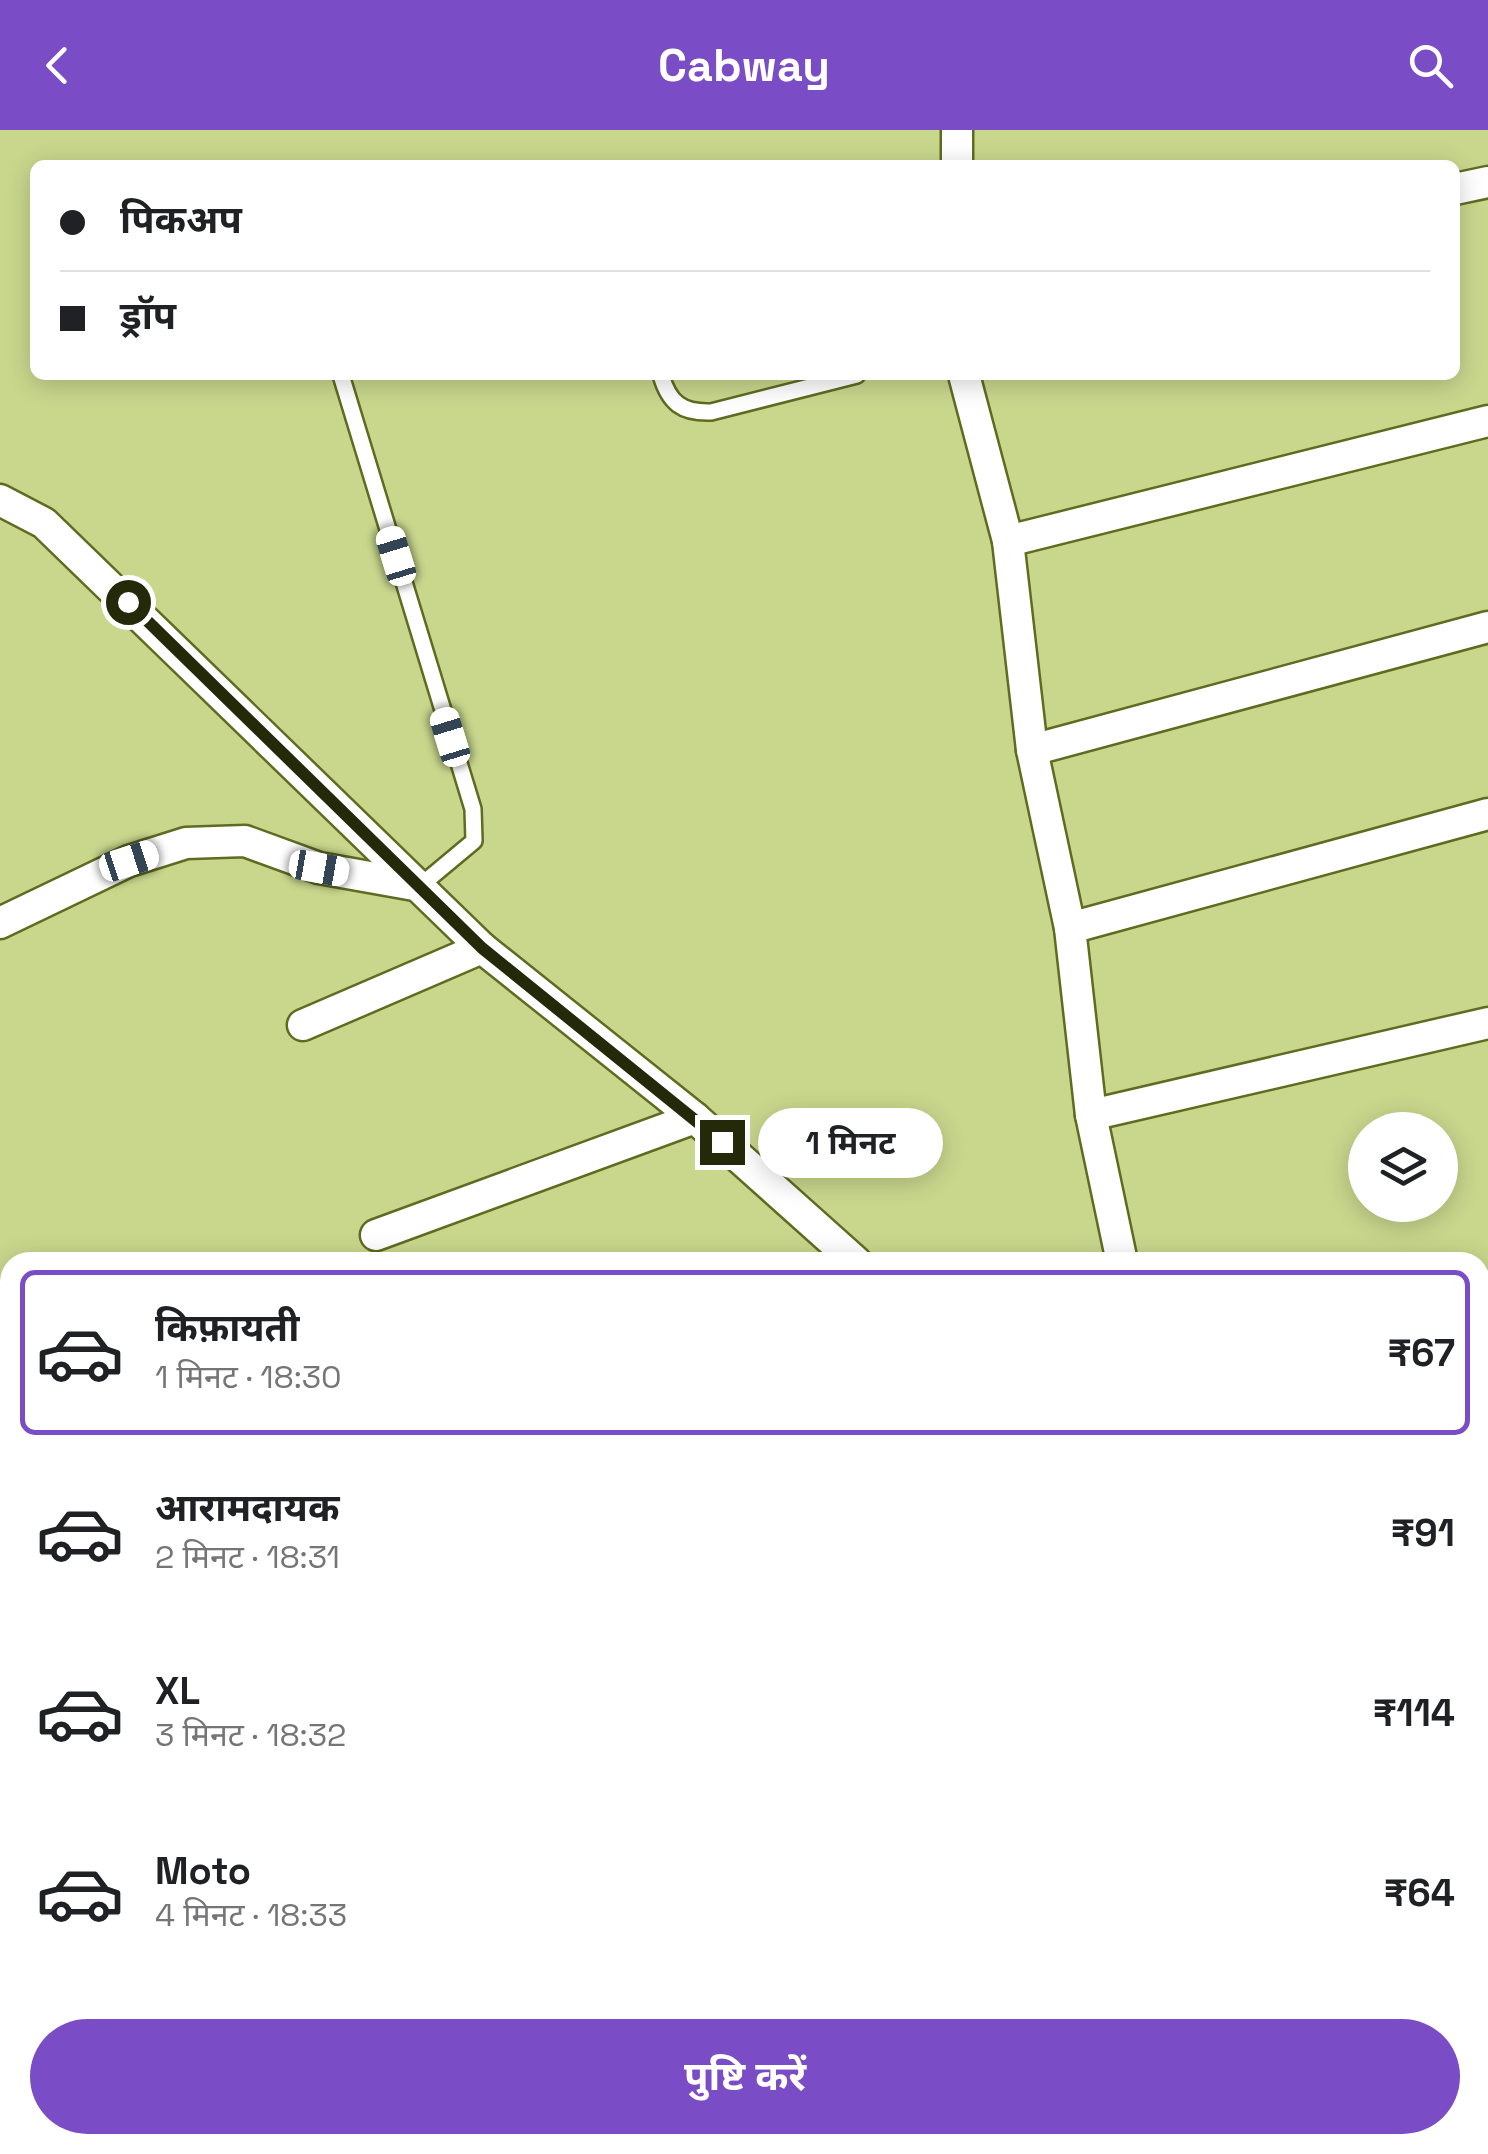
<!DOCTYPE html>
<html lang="hi">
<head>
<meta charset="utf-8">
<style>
  :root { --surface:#fff; --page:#f2f2f2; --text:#202124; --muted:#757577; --line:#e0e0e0; --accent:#7a4dc6 }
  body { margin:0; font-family:"Space Grotesk","Noto Sans Devanagari",sans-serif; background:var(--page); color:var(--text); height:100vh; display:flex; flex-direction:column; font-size:38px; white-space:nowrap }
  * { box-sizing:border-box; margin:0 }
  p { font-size:32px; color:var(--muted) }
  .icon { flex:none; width:55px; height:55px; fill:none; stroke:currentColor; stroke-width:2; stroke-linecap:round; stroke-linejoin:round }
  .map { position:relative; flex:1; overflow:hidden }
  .details { position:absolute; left:0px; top:1122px; width:1490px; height:902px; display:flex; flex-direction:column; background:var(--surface); border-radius:30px 30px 0 0; box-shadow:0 5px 25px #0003 }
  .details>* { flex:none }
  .hud { position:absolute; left:30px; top:30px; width:1430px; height:220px; border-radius:15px; box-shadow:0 5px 25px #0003; display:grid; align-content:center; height:220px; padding:0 30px; background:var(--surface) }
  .controls { position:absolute; left:1348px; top:982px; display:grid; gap:20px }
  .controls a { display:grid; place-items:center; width:110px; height:110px; border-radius:50%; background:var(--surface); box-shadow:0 5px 25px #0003; font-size:50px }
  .end { position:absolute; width:45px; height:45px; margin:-22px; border:12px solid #24290a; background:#fff; box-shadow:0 0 0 5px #fff }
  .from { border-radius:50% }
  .bubble { position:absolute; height:70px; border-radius:35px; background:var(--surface); box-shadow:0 5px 25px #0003; font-size:32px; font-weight:700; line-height:70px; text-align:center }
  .car { position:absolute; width:30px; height:60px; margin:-30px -15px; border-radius:12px; box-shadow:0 0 8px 2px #0007; background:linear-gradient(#fff 24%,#345 0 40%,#fff 0 76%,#345 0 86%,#fff 0) }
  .hud b { display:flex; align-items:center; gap:35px; height:95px; font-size:38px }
  .hud b+b { border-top:2px solid var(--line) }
  .hud i { width:25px; height:25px; background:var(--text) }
  ul { padding:18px 0 0; list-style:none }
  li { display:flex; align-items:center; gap:30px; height:165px; margin:0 20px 15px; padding:0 10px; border:5px solid transparent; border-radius:15px }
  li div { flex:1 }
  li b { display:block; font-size:38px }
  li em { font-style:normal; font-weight:700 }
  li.selected { border-color:var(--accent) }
  li>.icon { width:90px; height:90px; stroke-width:1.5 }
  .button { display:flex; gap:20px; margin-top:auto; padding:20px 30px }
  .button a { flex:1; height:115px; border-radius:60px; background:var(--accent); color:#fff; font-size:40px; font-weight:700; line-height:115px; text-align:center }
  header { display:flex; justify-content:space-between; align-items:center; height:130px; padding:0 30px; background:var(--accent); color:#fff; font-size:45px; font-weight:700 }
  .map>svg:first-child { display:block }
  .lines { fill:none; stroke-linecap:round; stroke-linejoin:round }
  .service-casing { stroke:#606b21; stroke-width:20 }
  .minor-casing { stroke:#606b21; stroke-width:35 }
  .service { stroke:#fff; stroke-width:15 }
  .minor { stroke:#fff; stroke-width:30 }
  .route { stroke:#24290a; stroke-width:12 }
</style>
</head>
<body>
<header><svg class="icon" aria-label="back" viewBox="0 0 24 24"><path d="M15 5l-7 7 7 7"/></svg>Cabway<svg class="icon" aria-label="search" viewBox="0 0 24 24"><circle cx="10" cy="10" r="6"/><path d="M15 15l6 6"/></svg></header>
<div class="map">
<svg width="1488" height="2024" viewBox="0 0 1488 2024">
  <rect width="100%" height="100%" fill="#c9d78d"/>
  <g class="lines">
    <g class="service-casing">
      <g id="service">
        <path d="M341 245 473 679 474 711 420 756"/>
        <path d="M661 245C669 273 682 283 711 282L857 245"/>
      </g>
    </g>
    <g class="minor-casing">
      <g id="minor">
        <path d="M957 35V0"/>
        <path d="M1455 59 1488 52"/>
        <path d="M964 245 1008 411 1032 620 1070 798 1091 985 1122 1132"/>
        <path d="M0 370 44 393 482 818 695 988 856 1132"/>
        <path d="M1008 411 1488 291"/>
        <path d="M1032 620 1488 497"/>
        <path d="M0 793 129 731 186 713 245 711 319 738 420 756"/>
        <path d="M1070 798 1488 684"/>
        <path d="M303 895 482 818"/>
        <path d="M1091 985 1488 893"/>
        <path d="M376 1105 695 988"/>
        <path d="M1480 1259 1488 1257"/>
        <path d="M1480 1382 1488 1376"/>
        <path d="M0 1435 10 1457"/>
        <path d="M1480 1545 1488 1592"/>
        <path d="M0 1586 10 1591"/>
        <path d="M0 1622 10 1617"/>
        <path d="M0 1861 10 1857"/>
        <path d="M286 2015 291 2024"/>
        <path d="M1470 2015 1478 2024"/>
        <path d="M124 2024 143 2015"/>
        <path d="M913 2024 927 2015"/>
        <path d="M1344 2024 1357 2015"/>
      </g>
    </g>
    <use href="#service" class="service"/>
    <use href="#minor" class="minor"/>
  </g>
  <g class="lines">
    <path class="route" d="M128 472 482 818 722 1012"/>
  </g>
</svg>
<div class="controls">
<a><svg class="icon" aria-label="layers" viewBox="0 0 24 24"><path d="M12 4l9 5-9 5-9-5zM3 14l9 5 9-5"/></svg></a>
</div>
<i class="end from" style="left:128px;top:472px"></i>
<i class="end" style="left:722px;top:1012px"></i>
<div class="bubble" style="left:758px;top:978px;width:185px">1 मिनट</div>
<i class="car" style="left:396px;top:426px;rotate:343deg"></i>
<i class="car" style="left:450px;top:607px;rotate:343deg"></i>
<i class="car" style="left:129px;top:731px;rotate:72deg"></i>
<i class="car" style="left:319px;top:738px;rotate:100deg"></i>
<div class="hud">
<b><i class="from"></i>पिकअप</b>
<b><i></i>ड्रॉप</b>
</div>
<section class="details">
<ul>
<li class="selected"><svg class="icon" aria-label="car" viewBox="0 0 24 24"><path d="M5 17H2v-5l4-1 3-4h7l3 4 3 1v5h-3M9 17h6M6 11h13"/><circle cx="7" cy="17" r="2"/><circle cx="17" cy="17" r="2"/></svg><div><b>किफ़ायती</b><p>1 मिनट · 18:30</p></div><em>₹67</em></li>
<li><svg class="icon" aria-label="car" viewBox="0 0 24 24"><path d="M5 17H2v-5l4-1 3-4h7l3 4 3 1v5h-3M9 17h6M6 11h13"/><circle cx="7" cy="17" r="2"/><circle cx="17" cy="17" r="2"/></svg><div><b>आरामदायक</b><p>2 मिनट · 18:31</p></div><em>₹91</em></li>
<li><svg class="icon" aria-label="car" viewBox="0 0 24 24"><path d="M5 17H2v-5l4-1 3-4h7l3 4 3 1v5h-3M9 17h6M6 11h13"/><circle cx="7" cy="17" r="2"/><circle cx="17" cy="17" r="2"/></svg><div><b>XL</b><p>3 मिनट · 18:32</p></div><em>₹114</em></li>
<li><svg class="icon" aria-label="car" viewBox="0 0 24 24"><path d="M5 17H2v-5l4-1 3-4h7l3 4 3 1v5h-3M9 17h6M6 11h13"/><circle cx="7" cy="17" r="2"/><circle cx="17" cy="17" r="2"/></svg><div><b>Moto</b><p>4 मिनट · 18:33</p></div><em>₹64</em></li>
</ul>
<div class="button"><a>पुष्टि करें</a></div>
</section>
</div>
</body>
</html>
